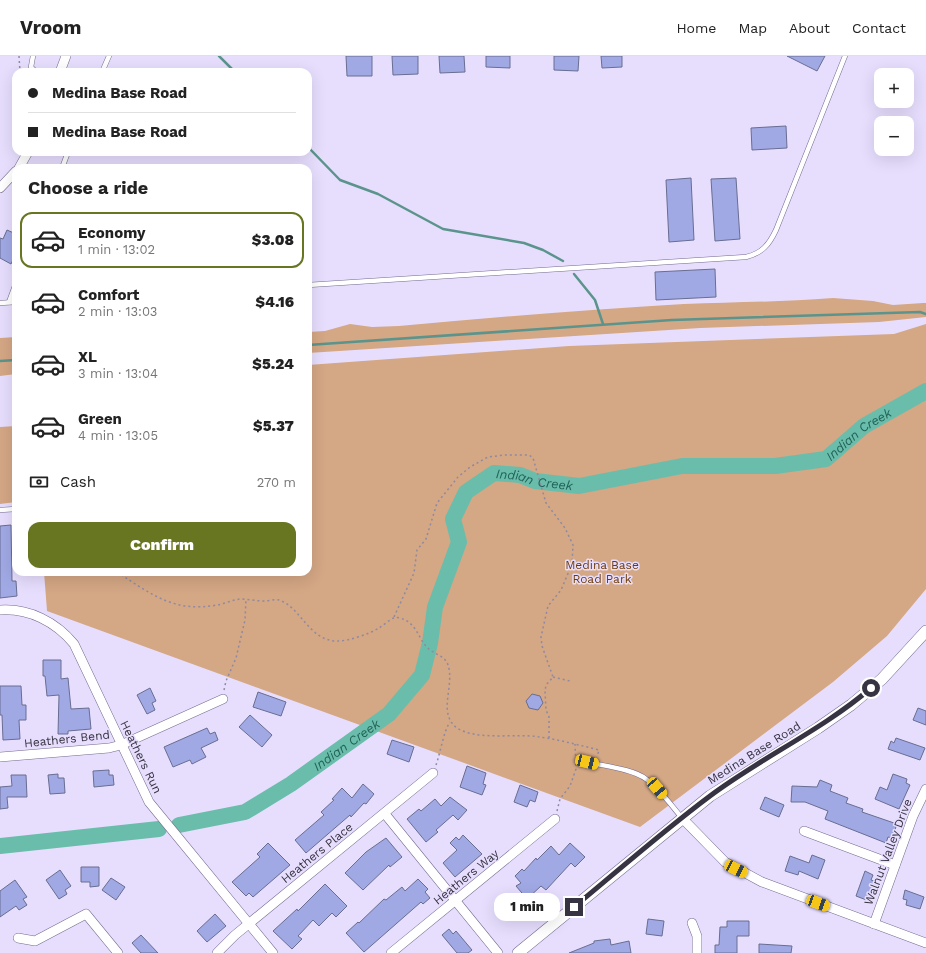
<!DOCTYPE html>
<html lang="en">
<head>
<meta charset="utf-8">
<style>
  :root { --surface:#fff; --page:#f2f2f2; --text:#222; --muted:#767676; --line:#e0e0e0; --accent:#687521 }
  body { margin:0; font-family:"Work Sans",sans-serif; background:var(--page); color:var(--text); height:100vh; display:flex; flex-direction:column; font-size:15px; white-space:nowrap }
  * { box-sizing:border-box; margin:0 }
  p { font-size:13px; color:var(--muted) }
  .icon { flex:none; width:22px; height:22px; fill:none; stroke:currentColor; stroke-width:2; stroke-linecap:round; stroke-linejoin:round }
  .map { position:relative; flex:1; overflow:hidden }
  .sheet { position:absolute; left:12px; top:108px; width:300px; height:412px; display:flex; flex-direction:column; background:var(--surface); border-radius:12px; box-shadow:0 4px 16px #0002 }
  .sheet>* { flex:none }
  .banner { position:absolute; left:12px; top:12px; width:300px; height:88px; border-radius:12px; box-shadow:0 4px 16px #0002; display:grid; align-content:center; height:88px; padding:0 16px; background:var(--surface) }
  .controls { position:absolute; left:874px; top:12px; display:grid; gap:8px }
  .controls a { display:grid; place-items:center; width:40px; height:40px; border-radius:8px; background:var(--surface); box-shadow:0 4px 16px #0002; font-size:20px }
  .end { position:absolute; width:18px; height:18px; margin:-9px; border:5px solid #373342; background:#fff; box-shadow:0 0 0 2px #fff }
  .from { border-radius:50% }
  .bubble { position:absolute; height:28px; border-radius:12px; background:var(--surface); box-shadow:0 4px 16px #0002; font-size:13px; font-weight:800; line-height:28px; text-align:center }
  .car { position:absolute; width:12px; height:24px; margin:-12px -6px; border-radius:5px; box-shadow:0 0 3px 1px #0007; background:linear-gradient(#f5c518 24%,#345 0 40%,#f5c518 0 76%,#345 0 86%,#f5c518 0) }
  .banner b { display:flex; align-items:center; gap:14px; height:38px; font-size:15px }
  .banner b+b { border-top:1px solid var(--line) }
  .banner i { width:10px; height:10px; background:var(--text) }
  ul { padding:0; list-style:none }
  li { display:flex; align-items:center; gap:12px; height:56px; margin:0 8px 6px; padding:0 8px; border:2px solid transparent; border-radius:12px }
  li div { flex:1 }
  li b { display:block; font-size:15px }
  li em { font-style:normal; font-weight:800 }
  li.on { border-color:var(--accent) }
  li>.icon { width:36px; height:36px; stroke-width:1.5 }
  h2 { padding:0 16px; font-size:18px; line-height:48px }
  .pay { display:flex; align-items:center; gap:10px; height:44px; padding:0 16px; font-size:15px }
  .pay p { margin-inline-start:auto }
  .button { display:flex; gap:8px; margin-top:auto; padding:8px 16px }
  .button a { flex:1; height:46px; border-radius:12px; background:var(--accent); color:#fff; font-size:16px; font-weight:800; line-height:46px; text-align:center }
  header { display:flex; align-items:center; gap:24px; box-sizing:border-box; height:56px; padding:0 20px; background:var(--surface); border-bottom:1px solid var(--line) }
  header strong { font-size:19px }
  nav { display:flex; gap:22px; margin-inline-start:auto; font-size:14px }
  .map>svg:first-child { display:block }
  .green { fill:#d4a785 }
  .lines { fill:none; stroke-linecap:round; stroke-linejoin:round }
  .stream { stroke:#5b948c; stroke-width:2.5 }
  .river { stroke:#6abdab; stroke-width:16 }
  .building { fill:#a1a9e5; stroke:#686d91 }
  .service-casing { stroke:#756a8e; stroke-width:5.5 }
  .minor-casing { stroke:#756a8e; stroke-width:10 }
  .tertiary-casing { stroke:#756a8e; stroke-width:12 }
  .path { stroke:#9089a1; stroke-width:1.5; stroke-dasharray:2 3; stroke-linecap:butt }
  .service { stroke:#fff; stroke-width:4.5 }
  .minor { stroke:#fff; stroke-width:9 }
  .tertiary { stroke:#fff; stroke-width:11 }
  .route { stroke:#373342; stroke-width:5 }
  .labels { text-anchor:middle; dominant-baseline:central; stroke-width:3; stroke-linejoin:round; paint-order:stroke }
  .park-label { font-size:12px; fill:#6e3b08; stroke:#e7defe }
  .street-label { font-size:12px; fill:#373342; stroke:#e7defe }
  .water-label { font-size:13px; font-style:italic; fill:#216357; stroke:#e7defe }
</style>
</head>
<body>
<header>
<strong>Vroom</strong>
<nav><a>Home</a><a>Map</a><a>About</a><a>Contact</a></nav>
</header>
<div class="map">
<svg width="926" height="897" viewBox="0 0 926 897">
  <rect width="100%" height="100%" fill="#e7defe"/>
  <g class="green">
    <path d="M833 242 873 245 893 249 923 247H926V261L879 266 700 272 308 297V276L325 275 350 268 372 271 399 270C494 261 589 254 684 248 734 246 783 246 833 242Z"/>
    <path d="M926 268V533L887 580 833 626 640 771 47 555 44 516H308V309L569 290 894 278Z"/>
    <path d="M16 281V318L0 320V282Z"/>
    <path d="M16 370V446L0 448V371Z"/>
  </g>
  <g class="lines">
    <g class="stream">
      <path d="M219 0 235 16"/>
      <path d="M308 91 340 124 378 138 443 173 524 187 543 194 563 205"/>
      <path d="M574 218 595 244 603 268"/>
      <path d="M308 289 672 264 920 256 926 258"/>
      <path d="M0 305 16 304"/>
    </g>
    <g class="river">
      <path id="s1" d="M179 769 245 756 291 728 389 658 422 619 430 587 435 551 459 486 453 463 466 436 494 417 520 419 535 425 579 430 682 410H775L826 403 864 370 926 335"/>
      <path d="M0 790 159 773"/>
    </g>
  </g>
  <g class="building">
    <path d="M346 0H372V20H347Z"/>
    <path d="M392 0H418V18L393 19Z"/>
    <path d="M439 0H464L465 16 440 17Z"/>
    <path d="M486 0H510V12L486 11Z"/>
    <path d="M554 0H579L578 15 554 14Z"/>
    <path d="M601 0H622V11L602 12Z"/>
    <path d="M787 0H825L817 15Z"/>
    <path d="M786 70 787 92 752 94 751 72Z"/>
    <path d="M691 122 694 184 669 186 666 124Z"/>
    <path d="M736 122 740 183 715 185 711 123Z"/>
    <path d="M7 174 16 178V197L11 208 0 202V182L3 183Z"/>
    <path d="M715 213 716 241 656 244 655 216Z"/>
    <path d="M11 469 12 525H16L17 540 0 542V470Z"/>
    <path d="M43 604H61V623L68 622 71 653 89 652 91 673 68 675V678H58L59 639 47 640 45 620H43Z"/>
    <path d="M0 630H21L22 649H26V664H19L20 683 3 684 2 659H0Z"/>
    <path d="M150 632 156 645 152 647 155 654 147 658 137 639Z"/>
    <path d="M258 636 286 646 281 660 253 651Z"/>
    <path d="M532 638 540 640 543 647 538 654 529 652 526 645Z"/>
    <path d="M918 652 926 655V669L913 664Z"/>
    <path d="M250 659 272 679 262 691 239 671Z"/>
    <path d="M207 672 210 678 215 676 218 684 201 692 206 701 192 708 190 704 173 711 164 691Z"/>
    <path d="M896 682 925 692 920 704 888 693 891 685 894 687Z"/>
    <path d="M392 684 414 691 409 706 387 698Z"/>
    <path d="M467 710 486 717 483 728 486 729 482 739 460 731Z"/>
    <path d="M109 714V719H113L114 729 94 731 93 715Z"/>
    <path d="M58 718V722H64L65 737 50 738 48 719Z"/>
    <path d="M893 718 907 723 906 727 910 729 899 753 875 743 880 731 887 734Z"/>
    <path d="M11 719H26L27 741H7L8 752 0 753V731L12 730Z"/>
    <path d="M820 724 832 729 830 735 848 742 846 747 863 753 862 756 897 768 892 782 888 781 886 787 825 763 828 755 805 746H791L792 730 817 731Z"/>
    <path d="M363 728 374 738 366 748 364 747 351 761 350 759 306 797 295 784 324 759 321 756 334 744 332 743 342 732 352 742Z"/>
    <path d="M520 729 538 736 535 746 530 744 527 751 514 746Z"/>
    <path d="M450 741 467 754 458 764 453 759 436 774 438 776 426 786 407 763 419 753 421 755 435 743 441 750Z"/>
    <path d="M765 741 784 749 779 761 760 753Z"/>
    <path d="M463 779 482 798 455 821 443 807 457 794 450 787 456 781 459 784Z"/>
    <path d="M386 782 402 801 390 811 389 809 363 834 345 817 366 796Z"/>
    <path d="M268 787 290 809 253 841 249 837 246 840 232 826 260 801 257 798Z"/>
    <path d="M570 787 585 801 575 811 571 807 546 834 541 830 527 843 516 830 521 827 515 820 522 813 524 815 536 802 537 804 551 790 559 799Z"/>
    <path d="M812 799 825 804 818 823 799 815 798 819 785 815 790 800 809 807Z"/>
    <path d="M81 811H99V830L90 831V826H81Z"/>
    <path d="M60 814 71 830 65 834 67 838 59 843 46 824Z"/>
    <path d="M865 815 873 819 871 824 876 826 869 845 856 840Z"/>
    <path d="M111 822 125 831 116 844 102 834Z"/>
    <path d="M418 823 428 833 425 836 430 842 423 848 421 846 364 896 346 877 358 866 359 867 384 843 386 844 402 831 405 835Z"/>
    <path d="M15 824 27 841 23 843 27 849 19 854 16 850 0 861V835Z"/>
    <path d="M325 828 347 850 336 861 332 857 319 870 313 864 298 880 302 883 292 893 273 875 297 853 298 855Z"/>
    <path d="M905 834 924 841 920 853 906 849 907 844 903 843Z"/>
    <path d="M215 858 226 870 207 886 197 875Z"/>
    <path d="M648 863 664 865 662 880 646 878Z"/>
    <path d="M727 865H749V880H737V897H715V889H719L720 871H727Z"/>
    <path d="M449 873 453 878 456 875 472 894 468 897H457L442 879Z"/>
    <path d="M141 879 158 897H141L132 887Z"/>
    <path d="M610 883 611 889 629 885 631 897H569L594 887V885Z"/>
    <path d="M759 888 792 890 791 897H759Z"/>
  </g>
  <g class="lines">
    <g class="service-casing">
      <g id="service">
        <path d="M33 0 31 11 36 16"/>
        <path d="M102 16 109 0"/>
        <path d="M62 112 68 96"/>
        <path d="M308 229 746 201C762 197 769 189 776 174L845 0"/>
        <path d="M9 246 16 227"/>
        <path d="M0 247 16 246"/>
        <path d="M0 454 16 453"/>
        <path d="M587 706C604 710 633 713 646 723 660 733 671 749 682 762"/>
      </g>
    </g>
    <g class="minor-casing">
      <g id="minor">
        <path d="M60 16 66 0"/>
        <path d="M19 112 28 96"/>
        <path d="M0 132 16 115"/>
        <path d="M0 554C29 552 56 566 74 588L149 746 273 897"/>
        <path d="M0 701 109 692 121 689 223 643"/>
        <path d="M385 758 498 897"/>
        <path d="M683 763 725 806 762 826 926 887"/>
        <path d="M804 775 895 809"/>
        <path d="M692 867 697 880V897"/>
        <path d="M874 868 913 760 926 733"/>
        <path d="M18 882 35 885 86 858 118 897"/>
        <path d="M217 897 235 879 433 717"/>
        <path d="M391 897 555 763"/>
      </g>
    </g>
    <g class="tertiary-casing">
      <path id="tertiary" d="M518 897 710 740 818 672 851 649 882 623 926 575"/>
    </g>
    <g class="path">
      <path d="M19 0 20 16"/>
      <path d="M117 516C151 538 174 557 217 549 224 548 232 544 240 543 248 543 256 545 264 545 269 545 275 543 279 544 301 551 309 585 337 585 349 585 369 578 379 572 384 569 390 563 394 562 397 561 401 562 403 563 416 568 418 581 426 590 432 598 445 599 448 609 455 630 437 657 457 672 477 685 517 677 540 681 560 684 579 689 599 694L597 701"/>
      <path d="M394 561 414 517 417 494 426 483 437 447 458 421 470 411 488 401 505 399H529L533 402 546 447 565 472 573 489 572 508 561 534 548 550 541 581 542 590 553 621 546 629 545 635 546 654 549 661V683"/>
      <path d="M553 621 570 625"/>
      <path d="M224 634 226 625 236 602 245 564 246 543"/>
      <path d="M436 709C440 698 444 674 450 666"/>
      <path d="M557 755 560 743 570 730 576 713 575 688"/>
    </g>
    <use href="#service" class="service"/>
    <use href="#minor" class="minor"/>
    <use href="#tertiary" class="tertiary"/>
  </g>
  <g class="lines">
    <path class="route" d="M574 851C619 814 663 775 710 740 762 701 822 674 871 632"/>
  </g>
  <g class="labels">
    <g class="park-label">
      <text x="602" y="509">Medina Base<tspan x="602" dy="14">Road Park</tspan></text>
    </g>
    <g class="street-label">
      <text transform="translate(67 683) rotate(-6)">Heathers Bend</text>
      <text transform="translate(754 697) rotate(-32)">Medina Base Road</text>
      <text transform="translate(141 701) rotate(64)">Heathers Run</text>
      <text transform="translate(888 796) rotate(-69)">Walnut Valley Drive</text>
      <text transform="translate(317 797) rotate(-39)">Heathers Place</text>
      <text transform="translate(466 821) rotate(-39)">Heathers Way</text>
    </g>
    <g class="water-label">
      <text stroke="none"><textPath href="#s1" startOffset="896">Indian Creek</textPath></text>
      <text stroke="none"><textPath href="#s1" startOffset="560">Indian Creek</textPath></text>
      <text stroke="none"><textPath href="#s1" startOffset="189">Indian Creek</textPath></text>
    </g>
  </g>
</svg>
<div class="controls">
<a>+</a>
<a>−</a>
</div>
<i class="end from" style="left:871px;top:632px"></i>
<i class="end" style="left:574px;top:851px"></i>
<div class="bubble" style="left:494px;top:837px;width:66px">1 min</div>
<i class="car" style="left:587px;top:706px;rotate:104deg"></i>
<i class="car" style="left:657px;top:732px;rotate:140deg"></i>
<i class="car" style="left:736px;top:813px;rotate:116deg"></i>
<i class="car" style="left:818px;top:847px;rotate:110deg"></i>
<div class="banner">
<b><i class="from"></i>Medina Base Road</b>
<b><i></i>Medina Base Road</b>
</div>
<section class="sheet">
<h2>Choose a ride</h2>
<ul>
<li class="on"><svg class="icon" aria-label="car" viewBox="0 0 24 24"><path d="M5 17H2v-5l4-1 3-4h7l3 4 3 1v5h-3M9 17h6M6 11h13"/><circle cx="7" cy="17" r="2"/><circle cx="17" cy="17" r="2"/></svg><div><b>Economy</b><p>1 min · 13:02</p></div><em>$3.08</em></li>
<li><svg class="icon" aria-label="car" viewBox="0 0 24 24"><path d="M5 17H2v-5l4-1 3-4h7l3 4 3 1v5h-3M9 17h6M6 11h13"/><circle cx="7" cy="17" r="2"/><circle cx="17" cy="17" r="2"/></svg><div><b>Comfort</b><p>2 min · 13:03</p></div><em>$4.16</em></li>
<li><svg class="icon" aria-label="car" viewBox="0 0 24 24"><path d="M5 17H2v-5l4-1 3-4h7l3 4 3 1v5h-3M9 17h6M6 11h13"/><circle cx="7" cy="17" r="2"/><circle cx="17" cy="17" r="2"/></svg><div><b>XL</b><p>3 min · 13:04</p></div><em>$5.24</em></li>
<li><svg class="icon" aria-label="car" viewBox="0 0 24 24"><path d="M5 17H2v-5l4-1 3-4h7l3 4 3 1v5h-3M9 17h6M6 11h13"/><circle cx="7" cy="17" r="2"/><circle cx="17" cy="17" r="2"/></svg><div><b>Green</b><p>4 min · 13:05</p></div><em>$5.37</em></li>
</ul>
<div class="pay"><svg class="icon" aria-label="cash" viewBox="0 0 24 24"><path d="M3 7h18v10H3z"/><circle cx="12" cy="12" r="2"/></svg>Cash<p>270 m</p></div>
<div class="button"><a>Confirm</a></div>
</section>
</div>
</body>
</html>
